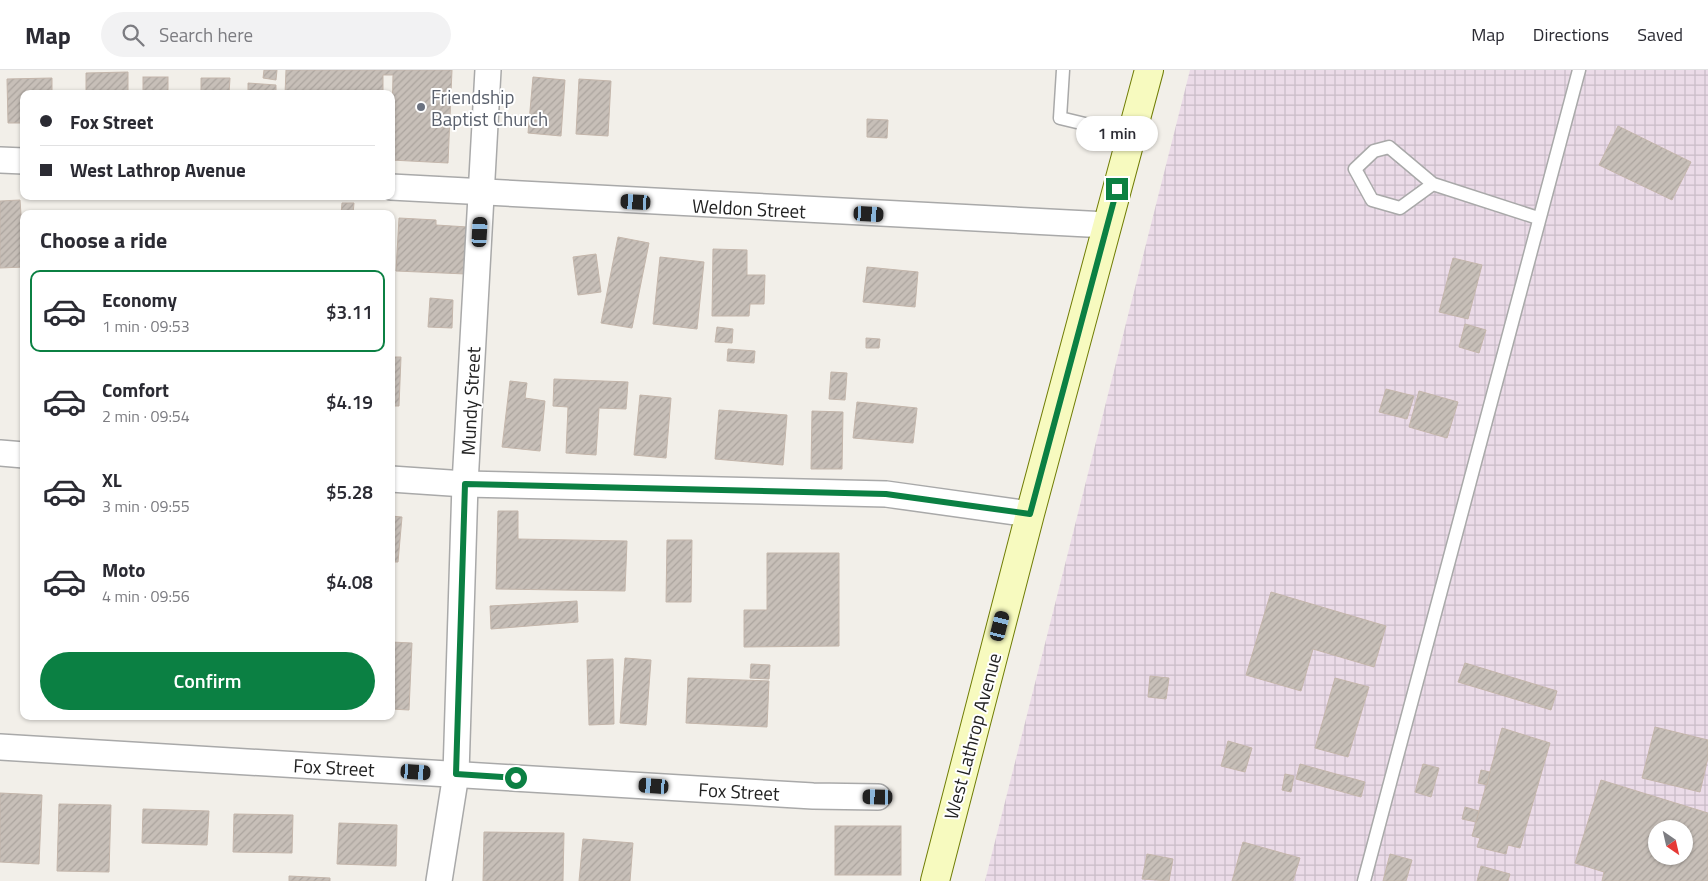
<!DOCTYPE html>
<html lang="en">
<head>
<meta charset="utf-8">
<style>
  :root { --surface:#fff; --page:#f2f2f3; --text:#2b2b33; --muted:#7c7c81; --line:#e1e1e2; --accent:#0b8043 }
  body { margin:0; font-family:"Titillium Web",sans-serif; background:var(--page); color:var(--text); height:100vh; display:flex; flex-direction:column; font-size:19px; white-space:nowrap }
  * { box-sizing:border-box; margin:0 }
  p { font-size:16px; color:var(--muted) }
  .icon { flex:none; width:28px; height:28px; fill:none; stroke:currentColor; stroke-width:2; stroke-linecap:round; stroke-linejoin:round }
  .map { position:relative; flex:1; overflow:hidden }
  .details { position:absolute; left:20px; top:140px; width:375px; height:510px; display:flex; flex-direction:column; background:var(--surface); border-radius:10px; box-shadow:0 1px 4px #0004 }
  .details>* { flex:none }
  .top-card { position:absolute; left:20px; top:20px; width:375px; height:110px; border-radius:10px; box-shadow:0 1px 4px #0004; display:grid; align-content:center; height:110px; padding:0 20px; background:var(--surface) }
  .needle { width:32px; rotate:146deg }
  .fabs { position:absolute; left:1648px; top:750px; display:grid; gap:10px }
  .fabs a { display:grid; place-items:center; width:45px; height:45px; border-radius:50%; background:var(--surface); box-shadow:0 1px 4px #0004; font-size:25px }
  .end { position:absolute; width:22px; height:22px; margin:-11px; border:6px solid #0b8043; background:#fff; box-shadow:0 0 0 2px #fff }
  .from { border-radius:50% }
  .bubble { position:absolute; height:35px; border-radius:18px; background:var(--surface); box-shadow:0 1px 4px #0004; font-size:16px; font-weight:600; line-height:35px; text-align:center }
  .car { position:absolute; width:15px; height:30px; margin:-15px -8px; border-radius:6px; box-shadow:0 0 4px 1px #0007; background:linear-gradient(#222 24%,#8ab4d8 0 40%,#222 0 76%,#8ab4d8 0 86%,#222 0) }
  .top-card b { display:flex; align-items:center; gap:18px; height:48px; font-size:19px }
  .top-card b+b { border-top:1px solid var(--line) }
  .top-card i { width:12px; height:12px; background:var(--text) }
  ul { padding:0; list-style:none }
  li { display:flex; align-items:center; gap:15px; height:82px; margin:0 10px 8px; padding:0 10px; border:2px solid transparent; border-radius:10px }
  li div { flex:1 }
  li b { display:block; font-size:19px }
  li em { font-style:normal; font-weight:600 }
  li.current { border-color:var(--accent) }
  li>.icon { width:45px; height:45px; stroke-width:1.5 }
  h2 { padding:0 20px; font-size:22px; line-height:60px }
  .button { display:flex; gap:10px; margin-top:auto; padding:10px 20px }
  .button a { flex:1; height:58px; border-radius:30px; background:var(--accent); color:#fff; font-size:20px; font-weight:600; line-height:58px; text-align:center }
  header { display:flex; align-items:center; gap:30px; box-sizing:border-box; height:70px; padding:0 25px; background:var(--surface); border-bottom:1px solid var(--line) }
  header strong { font-size:24px }
  nav { display:flex; gap:28px; margin-inline-start:auto; font-size:18px }
  .search { width:350px; height:45px; background:var(--page); display:flex; align-items:center; gap:12px; box-sizing:border-box; padding:0 18px; border-radius:28px; color:var(--muted); font-size:19px }
  .map>svg:first-child { display:block }
  .industrial { fill:url(#industrial-grid); fill-rule:evenodd }
  .building { fill:url(#building-hatch); stroke:#c4b6ab; fill-rule:evenodd }
  .lines { fill:none; stroke-linecap:round; stroke-linejoin:round }
  .lane-casing { stroke:#a9a9a9; stroke-width:15 }
  .street-casing { stroke:#a9a9a9; stroke-width:28 }
  .secondary-casing { stroke:#707d05; stroke-width:30 }
  .lane { stroke:#fff; stroke-width:12 }
  .street { stroke:#fff; stroke-width:25 }
  .secondary { stroke:#f7fabf; stroke-width:28 }
  .route { stroke:#0b8043; stroke-width:6 }
  .worship-dot { fill:#6b7280; stroke:#fff; stroke-width:2 }
  .labels { text-anchor:middle; dominant-baseline:central; stroke-width:4; stroke-linejoin:round; paint-order:stroke }
  .worship-label { font-size:19px; fill:#5b616d; stroke:#fff; text-anchor:start }
  .street-label { font-size:19px; fill:#222; stroke:#fff }
</style>
</head>
<body>
<header>
<strong>Map</strong>
<div class="search"><svg class="icon" aria-label="search" viewBox="0 0 24 24"><circle cx="10" cy="10" r="6"/><path d="M15 15l6 6"/></svg>Search here</div>
<nav><a>Map</a><a>Directions</a><a>Saved</a></nav>
</header>
<div class="map">
<svg width="1708" height="811" viewBox="0 0 1708 811">
  <defs>
    <pattern id="industrial-grid" width="8" height="8" patternUnits="userSpaceOnUse" patternTransform="scale(1.25)"><rect width="8" height="8" fill="#ebdbe8"/><path d="M0 4h8M4 0v8" fill="none" stroke="#c9bcc7"/></pattern>
    <pattern id="building-hatch" width="6" height="6" patternUnits="userSpaceOnUse" patternTransform="scale(1.25)"><rect width="6" height="6" fill="#c7bfb8"/><path d="M-1 1l2-2M0 6l6-6M5 7l2-2" fill="none" stroke="#aba49e"/></pattern>
  </defs>
  <rect width="100%" height="100%" fill="#f2efe9"/>
  <path class="industrial" d="M1190 0H1708V811H985ZM1656 759H1684V786H1656Z"/>
  <g class="building">
    <path d="M264 0H277L276 10 263 8Z"/>
    <path d="M286 0H452L448 93 391 90 393 5H383V24H285Z"/>
    <path d="M128 2V24H86V3Z"/>
    <rect x="143" y="7" width="25" height="17"/>
    <path d="M533 7 565 10 561 66 528 63Z"/>
    <path d="M52 8V24H24V53H8L7 9Z"/>
    <path d="M201 8H230L229 24H201Z"/>
    <path d="M579 9 611 11 608 66 576 64Z"/>
    <path d="M248 13 276 15V24H248Z"/>
    <path d="M867 49 888 50 887 68 867 67Z"/>
    <path d="M1618 56 1691 92 1672 130 1599 95Z"/>
    <path d="M20 130 22 159H24V197L0 198V131Z"/>
    <path d="M342 133H354L353 144H341Z"/>
    <path d="M206 142 232 143 231 144H206Z"/>
    <path d="M399 148 436 150V155L468 157 466 204 396 201Z"/>
    <path d="M618 167 649 173 632 258 601 253Z"/>
    <path d="M713 179 747 180V205H765L764 234H750L749 246H712Z"/>
    <path d="M596 184 601 222 578 225 573 187Z"/>
    <path d="M660 187 704 192 697 259 653 254Z"/>
    <path d="M1453 188 1482 195 1468 249 1439 242Z"/>
    <path d="M867 197 918 202 915 237 863 232Z"/>
    <path d="M430 228 453 230 452 258 428 257Z"/>
    <path d="M1465 254 1486 260 1479 283 1459 277Z"/>
    <path d="M717 257 733 259 732 273 715 272Z"/>
    <path d="M866 268 880 269 879 278H866Z"/>
    <path d="M728 279 755 281 754 293 727 291Z"/>
    <path d="M391 287H401L399 336H391Z"/>
    <path d="M831 302 847 303 845 330 829 329Z"/>
    <path d="M554 309 628 312 626 339 599 338 596 385 566 383 568 337 553 336Z"/>
    <path d="M510 311 527 313 525 328 545 331 540 381 502 377Z"/>
    <path d="M1386 319 1414 326 1407 349 1379 342Z"/>
    <path d="M1419 321 1458 332 1447 368 1409 357Z"/>
    <path d="M640 325 671 328 666 388 634 385Z"/>
    <path d="M857 332 917 338 913 373 853 368Z"/>
    <path d="M719 340 787 345 783 395 715 389Z"/>
    <path d="M812 341 843 342 842 399H811Z"/>
    <path d="M498 441H518V469L627 471 625 521 496 519Z"/>
    <path d="M391 446 402 447 398 492H391Z"/>
    <path d="M667 470H692L691 532H666Z"/>
    <path d="M767 483H839V576L744 577V540H767Z"/>
    <path d="M1271 522 1386 556 1374 597 1313 579 1301 621 1246 605Z"/>
    <path d="M577 531 578 552 491 559 490 536Z"/>
    <path d="M391 572 412 573 409 640 391 639Z"/>
    <path d="M625 588 651 590 646 655 620 653Z"/>
    <path d="M613 589 614 654 589 655 587 590Z"/>
    <path d="M1465 593 1557 621 1551 640 1458 612Z"/>
    <path d="M751 594 770 595 769 609 750 608Z"/>
    <path d="M1150 606 1169 608 1166 629 1148 627Z"/>
    <path d="M688 608 769 611 767 657 686 653Z"/>
    <path d="M1335 608 1369 617 1348 687 1315 678Z"/>
    <path d="M1655 657 1708 670V688L1700 722 1642 708Z"/>
    <path d="M1502 658 1550 673 1520 778 1508 775 1506 784 1477 777 1480 768 1472 766Z"/>
    <path d="M1228 671 1252 678 1245 702 1221 696Z"/>
    <path d="M1300 694 1365 712 1361 727 1296 709Z"/>
    <path d="M1423 694 1439 698 1431 727 1415 722Z"/>
    <path d="M1481 700 1490 702 1487 715 1478 713Z"/>
    <path d="M1285 704 1294 706 1291 722 1282 720Z"/>
    <path d="M1601 710 1708 743V811H1602L1604 802 1575 793ZM1656 759H1684V786H1656Z"/>
    <path d="M0 723 42 725 39 794 0 792Z"/>
    <path d="M59 734 111 735 109 802 57 801Z"/>
    <path d="M1465 737 1479 741 1476 752 1462 749Z"/>
    <path d="M143 739 209 741 207 775 142 773Z"/>
    <path d="M234 744 293 745 292 783 233 782Z"/>
    <path d="M339 753 397 755 396 796 337 794Z"/>
    <rect x="835" y="756" width="66" height="49"/>
    <path d="M484 762 564 763 563 811H483Z"/>
    <path d="M583 769 633 773 630 811H579Z"/>
    <path d="M1243 772 1300 788 1293 811H1232Z"/>
    <path d="M1147 784 1173 789 1169 811 1142 809Z"/>
    <path d="M1390 784 1412 790 1406 811H1383Z"/>
    <path d="M1481 796 1510 804 1508 811H1477Z"/>
    <path d="M289 806 330 808V811H289Z"/>
  </g>
  <g class="lines">
    <g class="lane-casing">
      <g id="lane">
        <path d="M1063 0 1060 48 1131 65"/>
        <path d="M1433 114 1400 138 1372 130 1355 99 1374 81 1389 77 1433 114 1538 148"/>
        <path d="M1364 811 1579 0"/>
      </g>
    </g>
    <g class="street-casing">
      <g id="street">
        <path d="M0 90 24 91"/>
        <path d="M391 117 1107 155"/>
        <path d="M0 383 24 385"/>
        <path d="M391 409 465 414 886 424 1030 444"/>
        <path d="M0 677 813 726 878 727"/>
        <path d="M439 811 456 704 465 414 488 0"/>
      </g>
    </g>
    <g class="secondary-casing">
      <path id="secondary" d="M935 811 1030 444 1149 0"/>
    </g>
    <use href="#lane" class="lane"/>
    <use href="#street" class="street"/>
    <use href="#secondary" class="secondary"/>
  </g>
  <g class="lines">
    <path class="route" d="M516 708 456 704 465 414 886 424 1030 444 1117 119"/>
  </g>
  <circle class="worship-dot" cx="421" cy="37" r="5"/>
  <g class="labels">
    <g class="worship-label">
      <text x="431" y="26">Friendship<tspan x="431" dy="22">Baptist Church</tspan></text>
    </g>
    <g class="street-label">
      <text transform="translate(749 138) rotate(3)">Weldon Street</text>
      <text transform="translate(470 331) rotate(-87)">Mundy Street</text>
      <text transform="translate(972 666) rotate(-75)">West Lathrop Avenue</text>
      <text transform="translate(334 697) rotate(3)">Fox Street</text>
      <text transform="translate(739 721) rotate(3)">Fox Street</text>
    </g>
  </g>
</svg>
<div class="fabs">
<a><svg class="needle" viewBox="-14 -14 28 28"><path d="M0-13l5 13h-10z" fill="#e53935"/><path d="M0 13l5-13h-10z" fill="#7c7c81"/></svg></a>
</div>
<i class="end from" style="left:516px;top:708px"></i>
<i class="end" style="left:1117px;top:119px"></i>
<div class="bubble" style="left:1076px;top:46px;width:82px">1 min</div>
<i class="car" style="left:636px;top:132px;rotate:273deg"></i>
<i class="car" style="left:869px;top:144px;rotate:93deg"></i>
<i class="car" style="left:480px;top:162px;rotate:3deg"></i>
<i class="car" style="left:1000px;top:556px;rotate:14deg"></i>
<i class="car" style="left:416px;top:702px;rotate:94deg"></i>
<i class="car" style="left:654px;top:716px;rotate:274deg"></i>
<i class="car" style="left:878px;top:727px;rotate:271deg"></i>
<div class="top-card">
<b><i class="from"></i>Fox Street</b>
<b><i></i>West Lathrop Avenue</b>
</div>
<section class="details">
<h2>Choose a ride</h2>
<ul>
<li class="current"><svg class="icon" aria-label="car" viewBox="0 0 24 24"><path d="M5 17H2v-5l4-1 3-4h7l3 4 3 1v5h-3M9 17h6M6 11h13"/><circle cx="7" cy="17" r="2"/><circle cx="17" cy="17" r="2"/></svg><div><b>Economy</b><p>1 min · 09:53</p></div><em>$3.11</em></li>
<li><svg class="icon" aria-label="car" viewBox="0 0 24 24"><path d="M5 17H2v-5l4-1 3-4h7l3 4 3 1v5h-3M9 17h6M6 11h13"/><circle cx="7" cy="17" r="2"/><circle cx="17" cy="17" r="2"/></svg><div><b>Comfort</b><p>2 min · 09:54</p></div><em>$4.19</em></li>
<li><svg class="icon" aria-label="car" viewBox="0 0 24 24"><path d="M5 17H2v-5l4-1 3-4h7l3 4 3 1v5h-3M9 17h6M6 11h13"/><circle cx="7" cy="17" r="2"/><circle cx="17" cy="17" r="2"/></svg><div><b>XL</b><p>3 min · 09:55</p></div><em>$5.28</em></li>
<li><svg class="icon" aria-label="car" viewBox="0 0 24 24"><path d="M5 17H2v-5l4-1 3-4h7l3 4 3 1v5h-3M9 17h6M6 11h13"/><circle cx="7" cy="17" r="2"/><circle cx="17" cy="17" r="2"/></svg><div><b>Moto</b><p>4 min · 09:56</p></div><em>$4.08</em></li>
</ul>
<div class="button"><a>Confirm</a></div>
</section>
</div>
</body>
</html>
